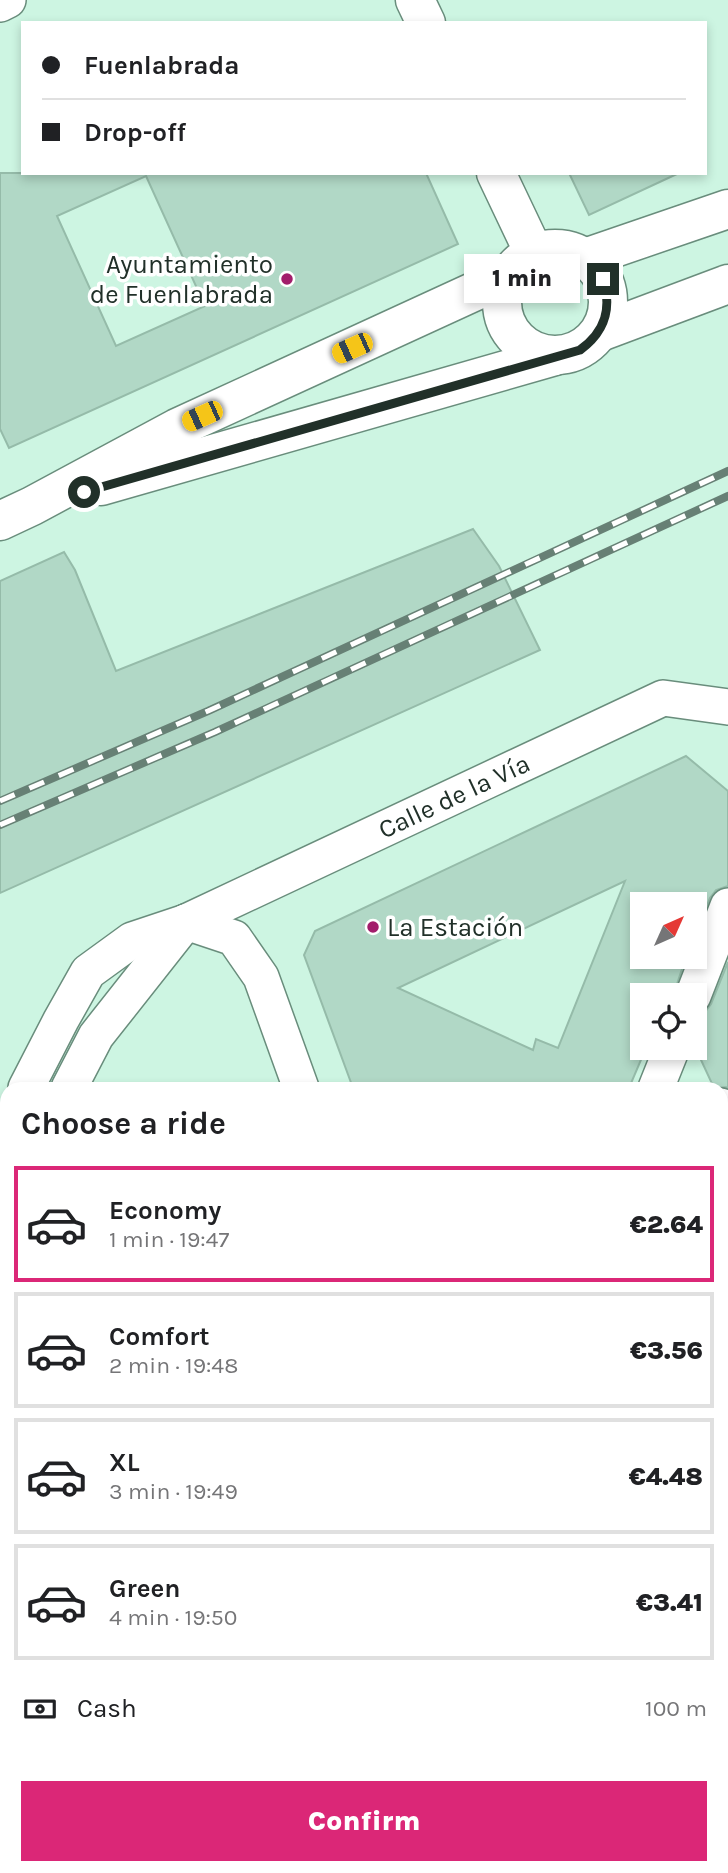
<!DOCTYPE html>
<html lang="en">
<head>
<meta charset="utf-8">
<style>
  :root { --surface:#fff; --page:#f6f6f6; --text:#202124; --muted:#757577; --line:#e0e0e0; --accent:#db2777 }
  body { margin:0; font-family:Karla,sans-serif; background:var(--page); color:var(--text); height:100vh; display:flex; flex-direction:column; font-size:26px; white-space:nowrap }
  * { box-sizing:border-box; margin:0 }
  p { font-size:23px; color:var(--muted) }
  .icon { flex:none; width:38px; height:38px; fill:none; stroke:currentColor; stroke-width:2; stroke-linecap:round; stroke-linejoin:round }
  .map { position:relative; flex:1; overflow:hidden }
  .sheet { position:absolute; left:0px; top:1082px; width:728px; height:793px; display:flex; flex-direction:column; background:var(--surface); border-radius:21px 21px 0 0; box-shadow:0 4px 10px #0003 }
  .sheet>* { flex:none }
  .hud { position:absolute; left:21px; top:21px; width:686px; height:154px; border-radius:0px; box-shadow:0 4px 10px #0003; display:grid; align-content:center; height:154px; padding:0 21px; background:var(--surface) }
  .needle { width:46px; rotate:45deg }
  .fabs { position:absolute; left:630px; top:892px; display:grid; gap:14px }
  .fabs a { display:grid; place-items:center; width:77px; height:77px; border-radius:0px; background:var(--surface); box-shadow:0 4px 10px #0003; font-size:35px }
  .end { position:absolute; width:32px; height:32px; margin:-16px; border:9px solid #213029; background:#fff; box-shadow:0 0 0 4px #fff }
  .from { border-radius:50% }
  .bubble { position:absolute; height:49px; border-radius:0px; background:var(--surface); box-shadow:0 4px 10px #0003; font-size:23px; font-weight:800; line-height:49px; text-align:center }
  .car { position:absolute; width:21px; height:42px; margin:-21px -10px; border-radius:9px; box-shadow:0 0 5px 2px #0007; background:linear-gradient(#f5c518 24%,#345 0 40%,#f5c518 0 76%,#345 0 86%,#f5c518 0) }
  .hud b { display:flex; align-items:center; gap:24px; height:66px; font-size:26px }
  .hud b+b { border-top:2px solid var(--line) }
  .hud i { width:18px; height:18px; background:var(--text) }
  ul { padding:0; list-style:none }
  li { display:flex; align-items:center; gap:21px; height:116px; margin:0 14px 10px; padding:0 7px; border:4px solid var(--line); border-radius:0px }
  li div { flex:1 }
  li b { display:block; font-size:26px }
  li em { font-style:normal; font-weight:800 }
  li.selected { border-color:var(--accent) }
  li>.icon { width:63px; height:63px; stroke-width:1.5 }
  h2 { padding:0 21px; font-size:32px; line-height:84px }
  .pay { display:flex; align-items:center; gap:18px; height:77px; padding:0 21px; font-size:26px }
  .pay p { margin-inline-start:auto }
  .button { display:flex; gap:14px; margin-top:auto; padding:14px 21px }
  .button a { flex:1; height:80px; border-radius:0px; background:var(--accent); color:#fff; font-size:28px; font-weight:800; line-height:80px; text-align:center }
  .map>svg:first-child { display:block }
  .building { fill:#b1d8c6; stroke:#95bba9; stroke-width:2; fill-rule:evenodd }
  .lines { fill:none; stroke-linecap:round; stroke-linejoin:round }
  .minor-casing { stroke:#698d7c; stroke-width:38 }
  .tertiary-casing { stroke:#698d7c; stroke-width:41 }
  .secondary-casing { stroke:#698d7c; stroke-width:41 }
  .minor { stroke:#fff; stroke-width:35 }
  .tertiary { stroke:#fff; stroke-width:38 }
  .secondary { stroke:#fff; stroke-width:38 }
  .rail-casing { stroke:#678075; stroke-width:8 }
  .rail { stroke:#fff; stroke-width:5; stroke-dasharray:16; stroke-linecap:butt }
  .route { stroke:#213029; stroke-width:9 }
  .poi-dot { fill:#a21d6b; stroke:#fff; stroke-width:2.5 }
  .labels { text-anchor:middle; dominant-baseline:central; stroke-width:7; stroke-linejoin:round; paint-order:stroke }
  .poi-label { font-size:26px; fill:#213029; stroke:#fff; text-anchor:end }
  .street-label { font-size:26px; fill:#213029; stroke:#fff }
</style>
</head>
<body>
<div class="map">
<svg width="728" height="1873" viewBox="0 0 728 1873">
  <rect width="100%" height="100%" fill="#cdf5e2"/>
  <g class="building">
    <path d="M0 173H426L458 244 9 448 0 429ZM146 176 205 306 116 346 57 216Z"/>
    <path d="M569 173H679L589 215Z"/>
    <path d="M473 529 499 566 540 650 0 893V581L64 552 75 570 116 671Z"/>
    <path d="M686 756 728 791V886L716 890 710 898 695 936V905H642V957H686L673 996 669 993 668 996H642V1048H646L629 1088H353L304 955 315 931ZM625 881 558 1048 536 1039 533 1050 398 988Z"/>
    <path d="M728 962V1087L714 1088 695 1047V1016L705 1012 711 1004Z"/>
  </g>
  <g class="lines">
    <g class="minor-casing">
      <g id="minor">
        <path d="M0 4 8 0"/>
        <path d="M186 922 234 938 261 977 301 1088"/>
        <path d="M693 996 728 906"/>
        <path id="s1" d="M26 1088 61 1020 88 972 132 940 186 922 663 698 728 707"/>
        <path d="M69 1088 96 1036 186 922"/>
        <path d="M656 1088 672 1048"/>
        <path d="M721 1106 728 1109"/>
        <path d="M0 1141 7 1127"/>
        <path d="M0 1223 7 1209"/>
        <path d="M721 1596 728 1584"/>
        <path d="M0 1721 7 1718"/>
        <path d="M0 1819 7 1834"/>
        <path d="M22 1867 25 1873"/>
        <path d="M562 1873 564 1867"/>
      </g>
    </g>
    <g class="tertiary-casing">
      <g id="tertiary">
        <circle cx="555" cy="302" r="53"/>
        <path d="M585 258 728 209"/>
        <path d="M600 332 728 284"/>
        <path d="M101 486 555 356"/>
        <path d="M0 521 32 506 177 428 508 276"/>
      </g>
    </g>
    <g class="secondary-casing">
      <g id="secondary">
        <path d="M415 0 426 23"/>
        <path d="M496 173 534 253"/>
      </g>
    </g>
    <use href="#minor" class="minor"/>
    <use href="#tertiary" class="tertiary"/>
    <use href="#secondary" class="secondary"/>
    <g class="rail-casing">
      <g id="rail">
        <path d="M0 801 208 711 728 471"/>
        <path d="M0 825 215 732 728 496"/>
      </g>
    </g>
    <use href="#rail" class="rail"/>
  </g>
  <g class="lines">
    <path class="route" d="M84 492 580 350C606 331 612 308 603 279"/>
  </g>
  <g class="poi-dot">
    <circle cx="287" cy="279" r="7"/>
    <circle cx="373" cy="927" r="7"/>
  </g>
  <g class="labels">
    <g class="poi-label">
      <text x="273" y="264">Ayuntamiento<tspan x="273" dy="30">de Fuenlabrada</tspan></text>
      <text x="387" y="927" text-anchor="start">La Estación</text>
    </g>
    <g class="street-label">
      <text stroke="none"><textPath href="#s1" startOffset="539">Calle de la Vía</textPath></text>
    </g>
  </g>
</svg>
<div class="fabs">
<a><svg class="needle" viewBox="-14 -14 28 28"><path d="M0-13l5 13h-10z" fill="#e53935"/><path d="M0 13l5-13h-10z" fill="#757577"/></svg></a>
<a><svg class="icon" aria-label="locate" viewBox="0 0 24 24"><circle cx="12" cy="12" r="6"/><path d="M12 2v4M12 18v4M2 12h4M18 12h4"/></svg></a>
</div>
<i class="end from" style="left:84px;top:492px"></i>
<i class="end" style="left:603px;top:279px"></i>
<div class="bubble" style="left:464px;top:254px;width:116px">1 min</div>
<i class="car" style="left:352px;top:348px;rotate:246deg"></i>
<i class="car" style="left:202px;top:416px;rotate:246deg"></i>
<div class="hud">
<b><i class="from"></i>Fuenlabrada</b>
<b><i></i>Drop-off</b>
</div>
<section class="sheet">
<h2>Choose a ride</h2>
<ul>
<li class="selected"><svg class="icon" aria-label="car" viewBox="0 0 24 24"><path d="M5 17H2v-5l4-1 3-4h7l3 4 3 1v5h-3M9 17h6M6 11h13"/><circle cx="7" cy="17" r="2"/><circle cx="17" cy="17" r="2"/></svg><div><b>Economy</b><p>1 min · 19:47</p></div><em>€2.64</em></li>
<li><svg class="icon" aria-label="car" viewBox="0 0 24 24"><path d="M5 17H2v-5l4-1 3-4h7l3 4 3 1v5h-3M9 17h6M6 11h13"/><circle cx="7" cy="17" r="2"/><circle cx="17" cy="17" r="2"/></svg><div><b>Comfort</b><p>2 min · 19:48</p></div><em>€3.56</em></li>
<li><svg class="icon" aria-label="car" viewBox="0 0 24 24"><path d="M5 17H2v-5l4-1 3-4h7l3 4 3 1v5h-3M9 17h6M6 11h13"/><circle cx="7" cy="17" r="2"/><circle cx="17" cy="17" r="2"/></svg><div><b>XL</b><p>3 min · 19:49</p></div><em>€4.48</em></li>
<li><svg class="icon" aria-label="car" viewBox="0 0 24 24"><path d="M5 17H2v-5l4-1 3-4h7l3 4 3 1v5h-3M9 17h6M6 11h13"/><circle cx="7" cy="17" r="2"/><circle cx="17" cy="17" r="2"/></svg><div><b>Green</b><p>4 min · 19:50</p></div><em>€3.41</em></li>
</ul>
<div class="pay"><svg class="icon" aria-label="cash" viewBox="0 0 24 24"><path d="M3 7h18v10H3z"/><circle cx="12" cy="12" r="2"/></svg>Cash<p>100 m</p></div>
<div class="button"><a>Confirm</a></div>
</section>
</div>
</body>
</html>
